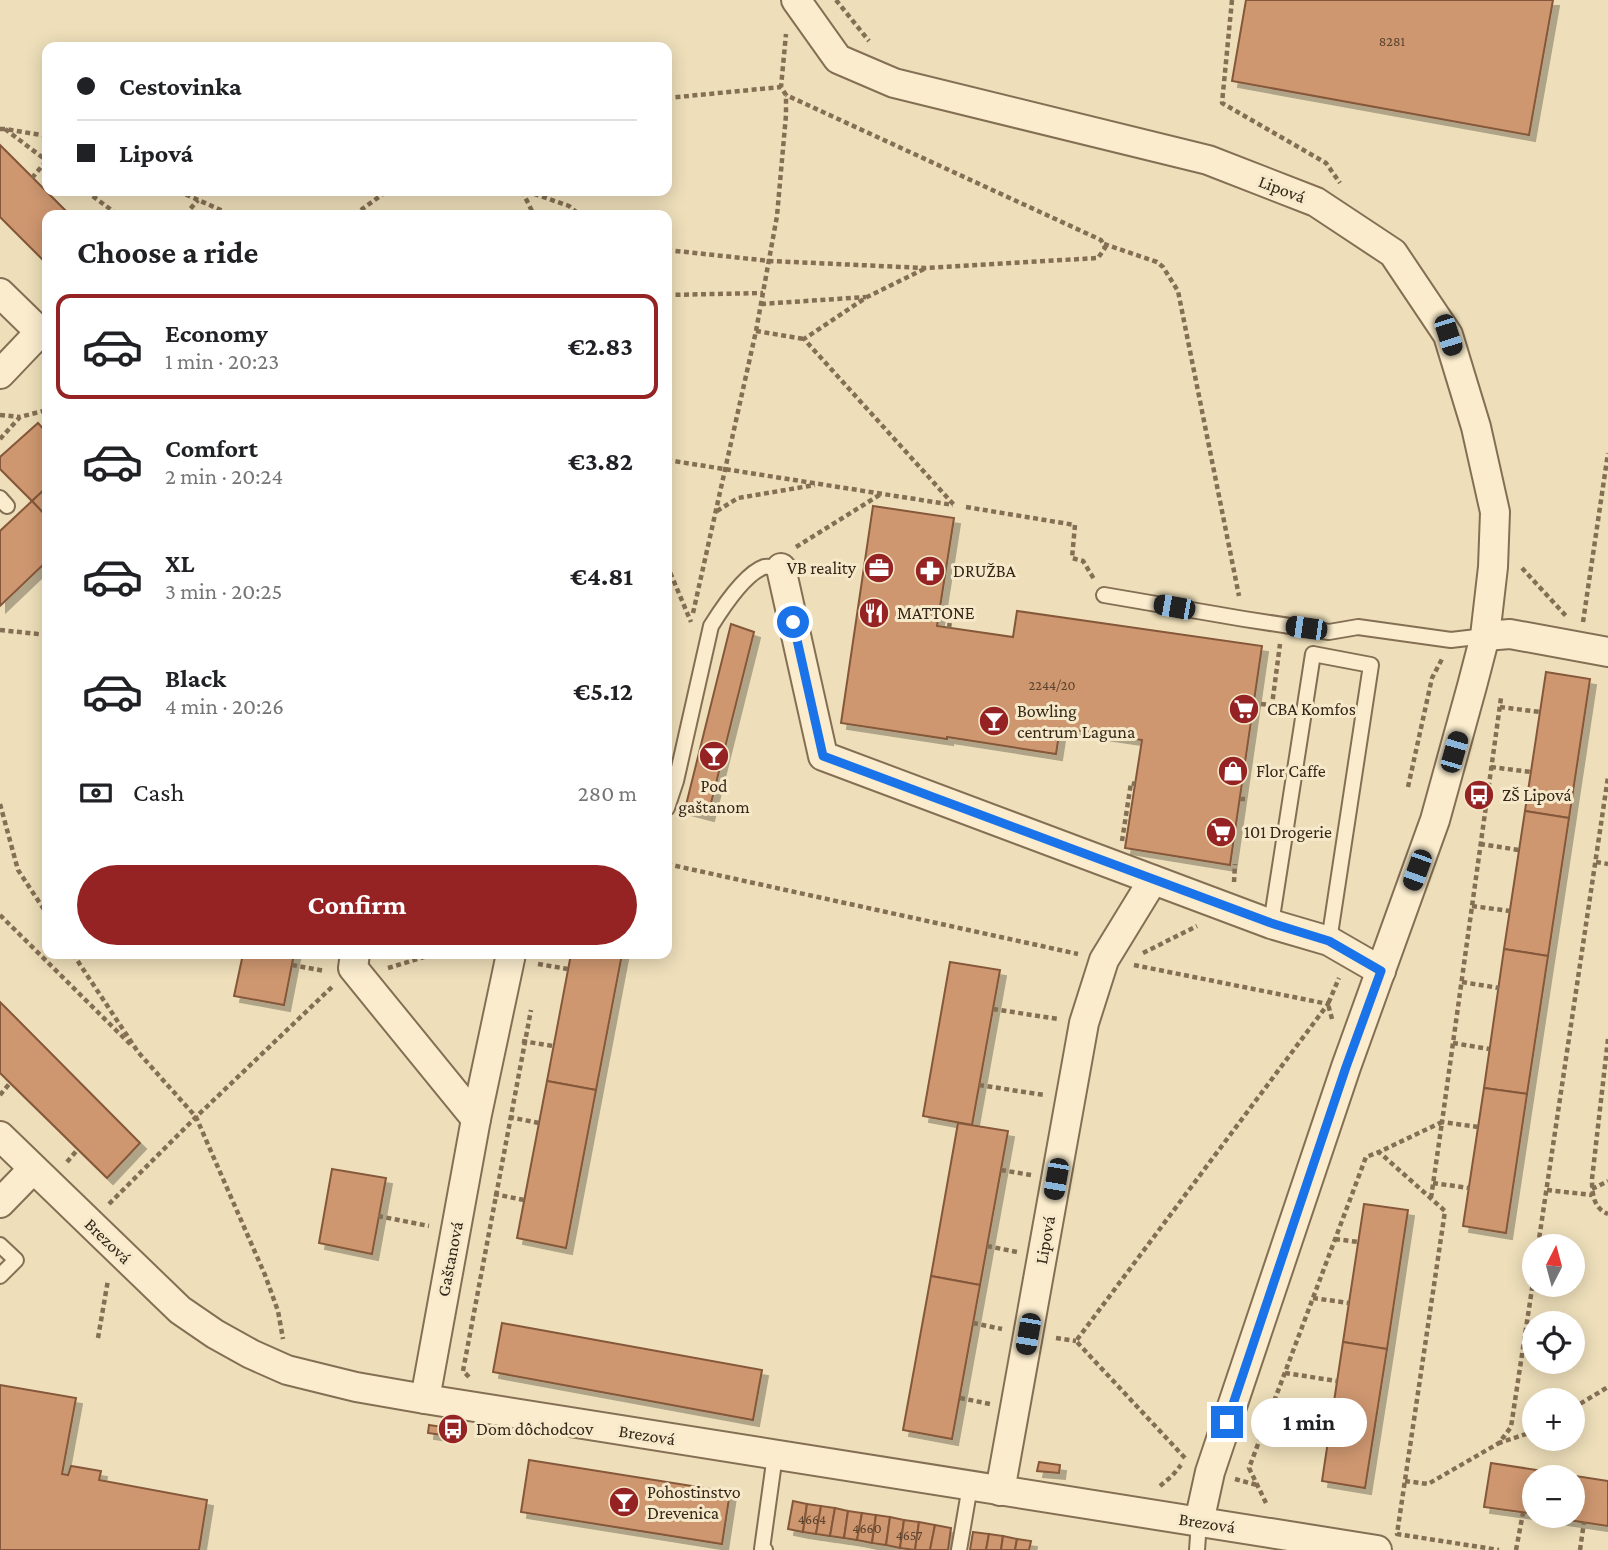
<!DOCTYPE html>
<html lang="en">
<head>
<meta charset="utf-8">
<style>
  :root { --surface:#fff; --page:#f6f6f6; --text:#202124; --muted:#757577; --line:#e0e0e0; --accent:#962324 }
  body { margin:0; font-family:"Crimson Pro",serif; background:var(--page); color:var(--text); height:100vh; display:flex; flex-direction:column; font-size:26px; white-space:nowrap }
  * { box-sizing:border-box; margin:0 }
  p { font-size:23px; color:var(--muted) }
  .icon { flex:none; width:38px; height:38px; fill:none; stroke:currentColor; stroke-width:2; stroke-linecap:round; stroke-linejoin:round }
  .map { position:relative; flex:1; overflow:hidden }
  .details { position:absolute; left:42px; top:210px; width:630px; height:749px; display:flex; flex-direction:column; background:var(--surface); border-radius:14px; box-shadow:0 4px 18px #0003 }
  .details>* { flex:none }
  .guide { position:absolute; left:42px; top:42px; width:630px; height:154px; border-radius:14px; box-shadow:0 4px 18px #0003; display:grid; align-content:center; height:154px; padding:0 35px; background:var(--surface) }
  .needle { width:46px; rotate:6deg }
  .buttons { position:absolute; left:1522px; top:1234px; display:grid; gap:14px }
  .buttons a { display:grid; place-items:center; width:63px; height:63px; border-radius:50%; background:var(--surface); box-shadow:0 4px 18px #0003; font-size:35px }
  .end { position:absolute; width:32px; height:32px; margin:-16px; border:9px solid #1a73e8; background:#fff; box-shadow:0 0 0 4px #fff }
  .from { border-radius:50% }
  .bubble { position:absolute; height:49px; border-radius:24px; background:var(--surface); box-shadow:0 4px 18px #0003; font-size:23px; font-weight:700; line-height:49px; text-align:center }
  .car { position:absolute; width:21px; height:42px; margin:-21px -10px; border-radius:9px; box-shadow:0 0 5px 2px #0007; background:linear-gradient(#222 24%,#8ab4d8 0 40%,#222 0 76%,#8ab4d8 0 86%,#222 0) }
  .guide b { display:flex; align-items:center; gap:24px; height:66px; font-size:26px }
  .guide b+b { border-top:2px solid var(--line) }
  .guide i { width:18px; height:18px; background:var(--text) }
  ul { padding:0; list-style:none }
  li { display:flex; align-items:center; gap:21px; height:105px; margin:0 14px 10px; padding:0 21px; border:4px solid transparent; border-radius:14px }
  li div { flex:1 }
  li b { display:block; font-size:26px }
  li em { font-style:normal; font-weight:700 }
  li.on { border-color:var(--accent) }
  li>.icon { width:63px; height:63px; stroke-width:1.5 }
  h2 { padding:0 35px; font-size:32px; line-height:84px }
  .pay { display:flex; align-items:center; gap:18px; height:77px; padding:0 35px; font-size:26px }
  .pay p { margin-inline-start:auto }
  .cta { display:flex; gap:14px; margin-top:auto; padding:14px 35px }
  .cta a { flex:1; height:80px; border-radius:42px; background:var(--accent); color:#fff; font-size:28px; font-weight:700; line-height:80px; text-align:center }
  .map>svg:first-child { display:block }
  .building { fill:#ce976f; stroke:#85583a; stroke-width:2; filter:url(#shadow) }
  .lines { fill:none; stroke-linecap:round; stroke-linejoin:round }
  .service-casing { stroke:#856f54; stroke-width:18 }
  .minor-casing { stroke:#856f54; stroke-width:32 }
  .path { stroke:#856f54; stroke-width:4.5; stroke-dasharray:5 3.5; stroke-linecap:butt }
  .service { stroke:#faeccd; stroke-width:14 }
  .minor { stroke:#faeccd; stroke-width:28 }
  .route { stroke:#1a73e8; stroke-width:9 }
  .labels { text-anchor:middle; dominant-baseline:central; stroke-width:6; stroke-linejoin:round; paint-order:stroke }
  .number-label { font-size:14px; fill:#5a432f }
  .street-label { font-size:18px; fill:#34271a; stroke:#f6e9ca }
  .poi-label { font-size:18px; fill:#34271a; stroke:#f6e9ca; text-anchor:start }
</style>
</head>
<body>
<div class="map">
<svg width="1608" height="1550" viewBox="0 0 1608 1550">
  <defs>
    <filter id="shadow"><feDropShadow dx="6" dy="6" stdDeviation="0" flood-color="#0004"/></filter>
  </defs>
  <rect width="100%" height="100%" fill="#eedfba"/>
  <g class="building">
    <path d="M1246 0H1553L1529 135 1232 81Z"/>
    <path d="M0 145 70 215H47V264L0 217Z"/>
    <path d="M38 423 47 433V487L32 501 0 469V457Z"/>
    <path d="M47 487V517L32 501Z"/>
    <path d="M32 501 47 517V561L0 606V531Z"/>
    <path d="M873 506 954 518 937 626 1013 637 1017 611 1262 646 1230 865 1125 848 1142 740 1060 728 1056 754 947 737V739L841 723Z"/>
    <path d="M731 624 754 632 708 815 685 809Z"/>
    <path d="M1546 672 1590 679 1569 818 1525 811Z"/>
    <path d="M1525 811 1569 818 1548 956 1504 949Z"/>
    <path d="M1504 949 1548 956 1527 1094 1484 1088Z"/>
    <path d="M243 954H294L284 1005 234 996Z"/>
    <path d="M571 954H622L596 1090 547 1081Z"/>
    <path d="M950 962 1000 970 972 1125 923 1116Z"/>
    <path d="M0 1002 140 1143 107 1178 0 1073Z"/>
    <path d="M547 1081 596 1090 566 1248 517 1238Z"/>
    <path d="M1484 1088 1527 1094 1506 1233 1463 1226Z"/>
    <path d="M958 1123 1008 1131 980 1285 931 1276Z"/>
    <path d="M332 1169 386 1178 372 1254 319 1243Z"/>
    <path d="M1364 1204 1408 1210 1387 1349 1343 1342Z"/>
    <path d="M931 1276 980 1285 952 1439 903 1430Z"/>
    <path d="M502 1323 762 1370 753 1420 493 1372Z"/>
    <path d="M1343 1342 1387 1349 1365 1488 1322 1481Z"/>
    <path d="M0 1385 76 1398 62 1474 68 1475 71 1466 101 1471 99 1480 207 1500 199 1550H0Z"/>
    <path d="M429 1425 450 1428 449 1436 428 1433Z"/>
    <path d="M529 1460 730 1492 722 1544 521 1512Z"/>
    <path d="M1039 1462 1060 1465 1059 1473 1037 1471Z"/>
    <path d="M1491 1463 1608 1481V1526L1542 1516H1573V1477H1535V1514L1484 1507Z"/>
    <path d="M793 1501 807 1504 803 1532 788 1529Z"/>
    <path d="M807 1504 821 1506 816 1534 803 1532Z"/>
    <path d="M821 1506 835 1508 830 1536 816 1534Z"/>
    <path d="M835 1508 848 1511 844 1538 830 1536Z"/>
    <path d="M848 1511 862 1513 857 1540 844 1538Z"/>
    <path d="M862 1513 876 1515 872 1543 857 1540Z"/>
    <path d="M876 1515 890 1517 886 1545 872 1543Z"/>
    <path d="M890 1517 904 1520 900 1548 886 1545Z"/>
    <path d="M904 1520 919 1522 915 1550 900 1548Z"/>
    <path d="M919 1522 935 1525 930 1550H915Z"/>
    <path d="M935 1525 951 1528 948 1550H930Z"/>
    <path d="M973 1532 989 1534 986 1550H970Z"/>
    <path d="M989 1534 1003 1536 1001 1550H986Z"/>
    <path d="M1003 1536 1017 1539 1015 1550H1001Z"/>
    <path d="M1017 1539 1031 1541 1029 1550H1015Z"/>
  </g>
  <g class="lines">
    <g class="service-casing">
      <g id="service">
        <path d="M0 498 7 506"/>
        <path d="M1104 595 1244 619 1329 632 1358 627 1451 640 1485 636"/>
        <path d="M667 808 676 781 711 626C721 610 744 574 764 567 768 566 776 568 781 568"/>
        <path d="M1271 924 1313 654 1371 665 1329 941"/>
        <path d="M0 1245 16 1260 0 1276"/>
        <path d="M765 1550 762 1549 775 1455"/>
        <path d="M959 1550 970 1486"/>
        <path d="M1197 1550 1199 1522"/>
      </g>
    </g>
    <g class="minor-casing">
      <g id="minor">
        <path d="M796 0 838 59 894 83 1208 160 1316 202 1393 253 1448 335 1476 427 1495 512 1493 567 1485 636 1472 686 1435 820 1346 1067 1210 1472 1199 1522"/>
        <path d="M0 293 40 332 0 374"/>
        <path d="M781 568 823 756 1271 924 1329 941 1381 971"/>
        <path d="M1485 636 1510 634 1608 652"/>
        <path d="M355 954 353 968 476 1119"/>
        <path d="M0 1136 180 1310 215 1334 251 1354 287 1370 356 1387 425 1399 1377 1550"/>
        <path d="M0 1203 33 1169"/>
        <path d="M425 1399 476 1119 511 954"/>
        <path d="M1000 1491 1084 1023 1104 960 1153 880"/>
      </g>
    </g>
    <g class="path">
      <path d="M836 0 869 41"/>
      <path d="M1232 0 1222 103 1326 163 1340 183"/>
      <path d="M667 98 781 87"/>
      <path d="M0 129H5L47 136"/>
      <path d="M5 129 47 161"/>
      <path d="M32 178 47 160"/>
      <path d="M86 191 118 215"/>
      <path d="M178 191 232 215"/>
      <path d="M522 191 534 215"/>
      <path d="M526 191 569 206 580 215"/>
      <path d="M185 215 198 200"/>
      <path d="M354 215 387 191"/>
      <path d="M1104 244 1157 262 1163 267 1178 291 1239 596"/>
      <path d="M667 250 770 261 925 268 1098 258 1105 248 1101 240 786 95"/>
      <path d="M924 269 867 297 804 339 954 505"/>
      <path d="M667 295 763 293"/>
      <path d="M761 304 866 297"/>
      <path d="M756 331 804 339"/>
      <path d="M0 415 20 417"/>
      <path d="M0 439 20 417 47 410"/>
      <path d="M667 460 953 505"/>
      <path d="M966 507 1075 525 1072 558 1083 561 1094 579"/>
      <path d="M717 511 738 498 815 485"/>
      <path d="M796 547 881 494"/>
      <path d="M667 565 691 622"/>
      <path d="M1522 568 1566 616"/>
      <path d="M693 613 756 331 777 216 786 115V95L781 87 786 34"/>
      <path d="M1583 622 1608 453"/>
      <path d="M949 628 951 614"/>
      <path d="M0 630 47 635"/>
      <path d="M1261 704 1272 705 1280 644"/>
      <path d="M1500 707 1540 712"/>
      <path d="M1491 767 1531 772"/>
      <path d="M1408 787 1432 678 1442 659"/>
      <path d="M1240 799H1246"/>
      <path d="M0 804 18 870 47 914"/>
      <path d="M1122 841 1131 783 1135 784"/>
      <path d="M1480 844 1519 850"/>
      <path d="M1596 862 1608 864"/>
      <path d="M667 864 1078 954"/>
      <path d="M1234 882 1235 864"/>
      <path d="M1472 906 1510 911"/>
      <path d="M0 915 131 1045"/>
      <path d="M1143 953 1197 926"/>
      <path d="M73 954 138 1052 196 1117 265 1275 278 1311 283 1339"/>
      <path d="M538 964 568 969"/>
      <path d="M292 965 325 971"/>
      <path d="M1134 965 1328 1004 1076 1341 1185 1458"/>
      <path d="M388 968 434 954"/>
      <path d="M1462 982 1499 988"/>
      <path d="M993 1009 1058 1019"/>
      <path d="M1332 1019 1328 1004 1339 978"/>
      <path d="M1608 1039 1592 1179C1592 1193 1593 1208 1608 1214"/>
      <path d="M522 1041 553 1046"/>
      <path d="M1453 1043 1489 1049"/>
      <path d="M979 1085 1044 1095"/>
      <path d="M0 1095 10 1083"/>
      <path d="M509 1117 539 1123"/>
      <path d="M1478 1127 1442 1122 1501 698"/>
      <path d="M67 1162 78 1149"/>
      <path d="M1001 1170 1031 1175"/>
      <path d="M1433 1183 1469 1188"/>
      <path d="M1592 1189 1608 1181"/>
      <path d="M1547 1190 1592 1195"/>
      <path d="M494 1194 524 1200"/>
      <path d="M1431 1198 1442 1122 1379 1152 1445 1211 1397 1534 1499 1550"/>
      <path d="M109 1204 196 1117 334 985"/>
      <path d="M378 1216 429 1226"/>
      <path d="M1335 1239 1358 1242"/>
      <path d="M987 1246 1017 1252"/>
      <path d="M1538 1246 1608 777"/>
      <path d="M1535 1269 1511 1427 1499 1443 1535 1431"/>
      <path d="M1313 1298 1349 1303"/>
      <path d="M973 1323 1002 1329"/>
      <path d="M98 1338 108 1280"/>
      <path d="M1056 1338 1076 1341"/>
      <path d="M1285 1373 1337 1381"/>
      <path d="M469 1377 463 1371 531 1010"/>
      <path d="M960 1398 990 1404"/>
      <path d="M1573 1408 1608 1387"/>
      <path d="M1263 1432 1328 1442"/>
      <path d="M1235 1479 1257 1485"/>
      <path d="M1405 1481 1428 1484 1499 1443"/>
      <path d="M1160 1486 1172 1476 1181 1465"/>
      <path d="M1266 1503 1249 1468 1366 1157 1379 1152"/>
      <path d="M1516 1550 1523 1513"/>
      <path d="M1580 1550 1584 1522"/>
    </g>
    <use href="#service" class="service"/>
    <use href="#minor" class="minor"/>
  </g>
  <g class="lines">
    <path class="route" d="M793 622 823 756 1271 923 1329 941 1381 971 1346 1067 1227 1422"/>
  </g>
  <defs>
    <g id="office-disc" transform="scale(1.575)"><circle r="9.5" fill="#962324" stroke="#f6e9ca"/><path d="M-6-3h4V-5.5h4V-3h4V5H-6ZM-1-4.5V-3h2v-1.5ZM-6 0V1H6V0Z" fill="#fff"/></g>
    <g id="pharmacy-disc" transform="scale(1.575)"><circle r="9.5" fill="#962324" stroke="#f6e9ca"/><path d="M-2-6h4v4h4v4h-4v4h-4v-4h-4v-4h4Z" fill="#fff"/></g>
    <g id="restaurant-disc" transform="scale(1.575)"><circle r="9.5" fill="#962324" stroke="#f6e9ca"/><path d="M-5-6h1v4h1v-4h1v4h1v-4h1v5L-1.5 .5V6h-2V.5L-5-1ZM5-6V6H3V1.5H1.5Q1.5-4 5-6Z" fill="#fff"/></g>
    <g id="supermarket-disc" transform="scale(1.575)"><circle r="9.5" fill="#962324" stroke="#f6e9ca"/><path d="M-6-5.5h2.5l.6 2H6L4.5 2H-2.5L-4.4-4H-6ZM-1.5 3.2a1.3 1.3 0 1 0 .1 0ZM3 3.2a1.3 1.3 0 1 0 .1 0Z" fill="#fff"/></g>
    <g id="bar-disc" transform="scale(1.575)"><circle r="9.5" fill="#962324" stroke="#f6e9ca"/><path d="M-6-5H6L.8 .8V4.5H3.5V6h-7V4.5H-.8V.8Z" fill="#fff"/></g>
    <g id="shop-disc" transform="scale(1.575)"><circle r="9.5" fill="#962324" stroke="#f6e9ca"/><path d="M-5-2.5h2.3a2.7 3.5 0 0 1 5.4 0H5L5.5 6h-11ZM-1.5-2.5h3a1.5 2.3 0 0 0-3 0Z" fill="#fff"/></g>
    <g id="bus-disc" transform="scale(1.575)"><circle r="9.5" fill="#962324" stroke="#f6e9ca"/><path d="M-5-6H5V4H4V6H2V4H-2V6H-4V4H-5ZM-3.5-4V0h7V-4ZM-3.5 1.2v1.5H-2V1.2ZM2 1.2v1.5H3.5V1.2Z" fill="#fff"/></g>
  </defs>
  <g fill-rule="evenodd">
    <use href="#office-disc" x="879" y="568"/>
    <use href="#pharmacy-disc" x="930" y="571"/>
    <use href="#restaurant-disc" x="874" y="613"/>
    <use href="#supermarket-disc" x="1244" y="709"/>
    <use href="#bar-disc" x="994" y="721"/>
    <use href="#bar-disc" x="714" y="756"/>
    <use href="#shop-disc" x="1233" y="771"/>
    <use href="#bus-disc" x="1479" y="795"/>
    <use href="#supermarket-disc" x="1221" y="832"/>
    <use href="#bus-disc" x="453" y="1429"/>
    <use href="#bar-disc" x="624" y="1502"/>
  </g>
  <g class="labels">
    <g class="number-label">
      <text x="1392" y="41">8281</text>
      <text x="1052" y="685">2244/20</text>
      <text x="812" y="1519">4664</text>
      <text x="867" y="1528">4660</text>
      <text x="909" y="1535">4657</text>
    </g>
    <g class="street-label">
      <text transform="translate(1282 189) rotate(21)">Lipová</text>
      <text transform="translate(1045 1240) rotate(-80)">Lipová</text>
      <text transform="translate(108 1241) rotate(44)">Brezová</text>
      <text transform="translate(450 1259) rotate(-79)">Gaštanová</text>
      <text transform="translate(647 1435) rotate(9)">Brezová</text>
      <text transform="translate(1207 1523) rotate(9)">Brezová</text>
    </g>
    <g class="poi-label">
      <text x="856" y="568" text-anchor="end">VB reality</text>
      <text x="953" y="571">DRUŽBA</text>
      <text x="897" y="613">MATTONE</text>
      <text x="1267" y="709">CBA Komfos</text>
      <text x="1017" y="711">Bowling<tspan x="1017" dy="21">centrum Laguna</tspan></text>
      <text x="1256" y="771">Flor Caffe</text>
      <text x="714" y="786" text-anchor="middle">Pod<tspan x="714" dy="21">gaštanom</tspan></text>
      <text x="1502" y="795">ZŠ Lipová</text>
      <text x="1244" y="832">101 Drogerie</text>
      <text x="476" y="1429">Dom dôchodcov</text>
      <text x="647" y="1492">Pohostinstvo<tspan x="647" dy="21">Drevenica</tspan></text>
    </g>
  </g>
</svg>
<div class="buttons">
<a><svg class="needle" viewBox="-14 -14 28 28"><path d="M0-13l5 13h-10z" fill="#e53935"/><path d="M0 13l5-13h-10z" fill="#757577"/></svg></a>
<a><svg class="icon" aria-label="locate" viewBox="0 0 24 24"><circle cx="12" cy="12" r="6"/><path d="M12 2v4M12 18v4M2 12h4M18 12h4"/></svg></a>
<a>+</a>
<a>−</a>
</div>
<i class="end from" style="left:793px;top:622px"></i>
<i class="end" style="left:1227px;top:1422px"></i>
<div class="bubble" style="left:1251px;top:1398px;width:116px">1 min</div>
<i class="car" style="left:1448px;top:335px;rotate:162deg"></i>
<i class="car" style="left:1174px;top:607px;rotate:280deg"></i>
<i class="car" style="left:1306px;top:628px;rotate:278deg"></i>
<i class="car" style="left:1454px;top:752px;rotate:16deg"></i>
<i class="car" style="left:1417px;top:870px;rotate:200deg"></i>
<i class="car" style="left:1056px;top:1179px;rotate:190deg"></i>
<i class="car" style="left:1028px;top:1334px;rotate:190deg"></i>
<div class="guide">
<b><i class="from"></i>Cestovinka</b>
<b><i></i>Lipová</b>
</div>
<section class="details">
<h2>Choose a ride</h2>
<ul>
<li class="on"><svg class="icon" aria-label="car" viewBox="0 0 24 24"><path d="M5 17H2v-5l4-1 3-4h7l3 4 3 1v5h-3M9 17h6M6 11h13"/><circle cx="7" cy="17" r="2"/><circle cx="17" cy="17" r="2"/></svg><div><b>Economy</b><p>1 min · 20:23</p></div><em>€2.83</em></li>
<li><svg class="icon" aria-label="car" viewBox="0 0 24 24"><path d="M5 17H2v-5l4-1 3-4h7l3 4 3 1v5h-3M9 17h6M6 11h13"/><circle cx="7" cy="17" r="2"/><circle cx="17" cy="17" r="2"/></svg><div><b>Comfort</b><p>2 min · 20:24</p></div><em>€3.82</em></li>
<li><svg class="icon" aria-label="car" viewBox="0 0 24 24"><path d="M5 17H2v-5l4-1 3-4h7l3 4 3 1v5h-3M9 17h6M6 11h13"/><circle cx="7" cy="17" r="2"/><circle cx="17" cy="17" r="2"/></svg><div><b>XL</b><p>3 min · 20:25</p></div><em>€4.81</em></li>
<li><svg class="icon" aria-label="car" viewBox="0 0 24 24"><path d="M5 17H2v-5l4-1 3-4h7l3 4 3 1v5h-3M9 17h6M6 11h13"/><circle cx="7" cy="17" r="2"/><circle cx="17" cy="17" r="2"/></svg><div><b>Black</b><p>4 min · 20:26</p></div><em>€5.12</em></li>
</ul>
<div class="pay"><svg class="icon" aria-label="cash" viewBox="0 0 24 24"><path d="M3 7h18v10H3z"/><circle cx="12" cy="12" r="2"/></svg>Cash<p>280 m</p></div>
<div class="cta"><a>Confirm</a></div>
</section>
</div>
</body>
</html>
